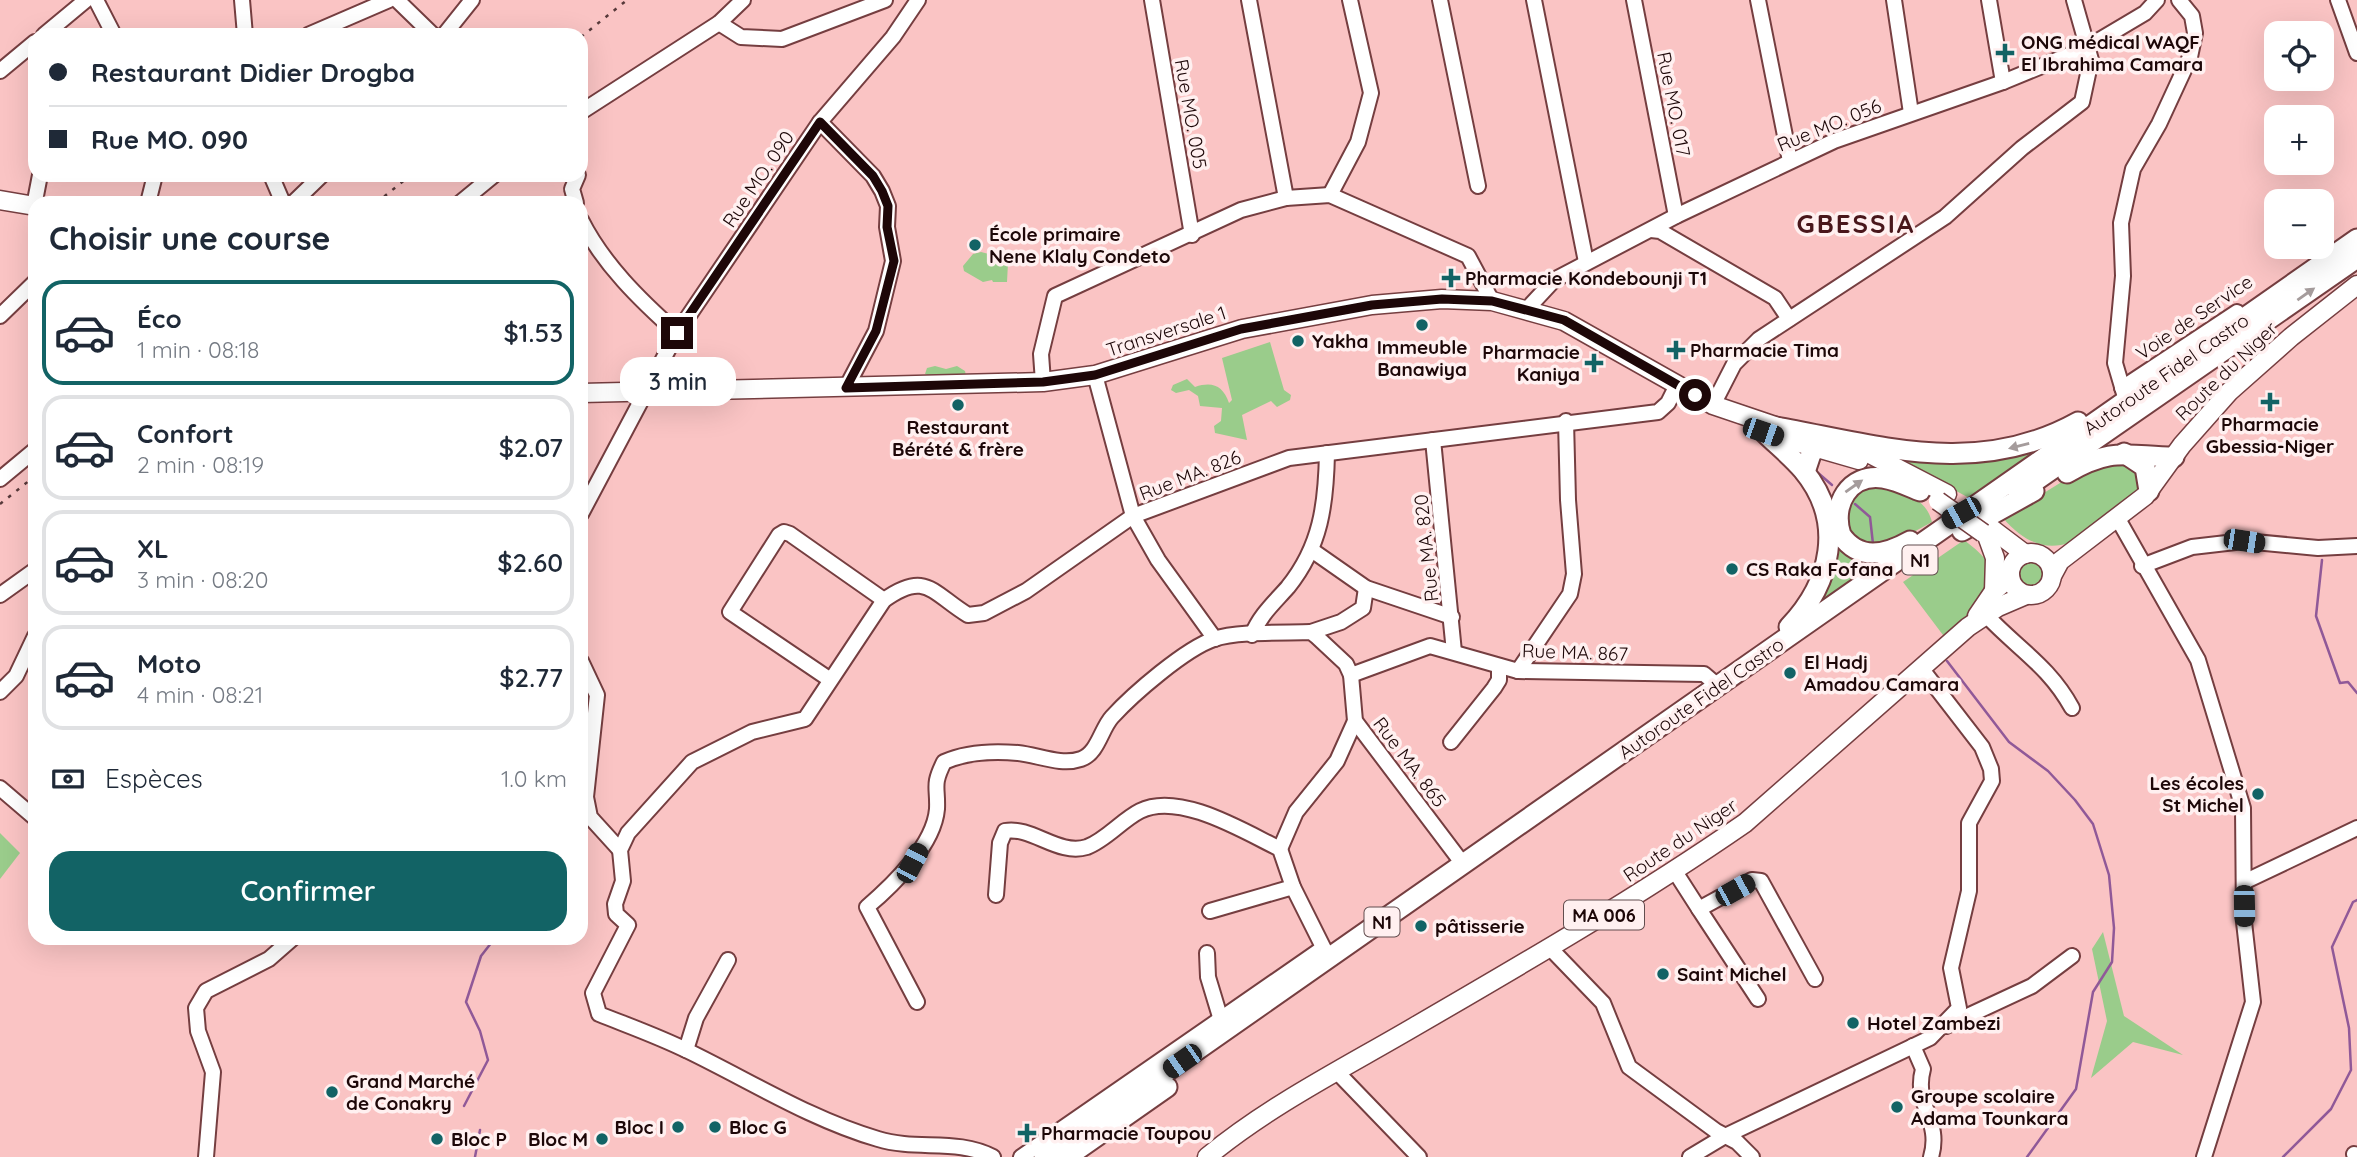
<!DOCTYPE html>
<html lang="fr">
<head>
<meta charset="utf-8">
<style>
  :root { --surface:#fff; --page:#f2f2f3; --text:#1f2937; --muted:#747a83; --line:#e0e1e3; --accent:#126365 }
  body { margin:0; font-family:Quicksand,sans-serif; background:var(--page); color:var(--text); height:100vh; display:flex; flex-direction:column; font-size:26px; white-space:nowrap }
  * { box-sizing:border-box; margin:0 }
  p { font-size:23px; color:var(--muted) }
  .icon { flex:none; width:38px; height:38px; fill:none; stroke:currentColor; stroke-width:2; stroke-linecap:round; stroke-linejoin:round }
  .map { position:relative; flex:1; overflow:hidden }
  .drawer { position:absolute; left:28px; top:196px; width:560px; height:749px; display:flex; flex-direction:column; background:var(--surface); border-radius:21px; box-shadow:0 7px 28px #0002 }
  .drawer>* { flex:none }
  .guide { position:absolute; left:28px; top:28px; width:560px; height:154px; border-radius:21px; box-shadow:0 7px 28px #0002; display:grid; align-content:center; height:154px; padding:0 21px; background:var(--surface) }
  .buttons { position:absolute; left:2264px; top:21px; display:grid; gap:14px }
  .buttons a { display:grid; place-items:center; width:70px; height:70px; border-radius:14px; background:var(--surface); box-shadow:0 7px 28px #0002; font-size:35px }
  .end { position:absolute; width:32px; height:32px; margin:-16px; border:9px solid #1d0708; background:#fff; box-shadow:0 0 0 4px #fff }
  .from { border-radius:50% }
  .bubble { position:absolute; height:49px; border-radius:21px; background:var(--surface); box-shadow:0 7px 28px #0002; font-size:23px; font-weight:600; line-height:49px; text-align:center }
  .car { position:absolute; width:21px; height:42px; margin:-21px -10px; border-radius:9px; box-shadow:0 0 5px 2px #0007; background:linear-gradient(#222 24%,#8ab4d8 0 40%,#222 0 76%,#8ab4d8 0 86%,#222 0) }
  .guide b { display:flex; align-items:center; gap:24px; height:66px; font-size:26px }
  .guide b+b { border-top:2px solid var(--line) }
  .guide i { width:18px; height:18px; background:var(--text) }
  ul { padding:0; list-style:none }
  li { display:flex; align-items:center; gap:21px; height:105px; margin:0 14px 10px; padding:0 7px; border:4px solid var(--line); border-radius:21px }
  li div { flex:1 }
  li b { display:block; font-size:26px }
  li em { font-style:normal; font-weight:600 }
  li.on { border-color:var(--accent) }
  li>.icon { width:63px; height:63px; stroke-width:1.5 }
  h2 { padding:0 21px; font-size:32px; line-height:84px }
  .pay { display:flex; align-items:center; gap:18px; height:77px; padding:0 21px; font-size:26px }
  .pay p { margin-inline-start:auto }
  .button { display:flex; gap:14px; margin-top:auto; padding:14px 21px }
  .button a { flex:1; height:80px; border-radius:21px; background:var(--accent); color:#fff; font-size:28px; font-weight:600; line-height:80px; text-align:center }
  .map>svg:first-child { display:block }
  .green { fill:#9acc8b }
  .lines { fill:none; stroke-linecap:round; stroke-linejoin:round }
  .stream { stroke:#905998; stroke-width:2.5 }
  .minor-casing { stroke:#753e40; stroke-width:18 }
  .major-casing { stroke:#753e40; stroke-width:21 }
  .highway-casing { stroke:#753e40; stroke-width:23 }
  .minor { stroke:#fff; stroke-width:14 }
  .major { stroke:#fff; stroke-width:18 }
  .highway { stroke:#fff; stroke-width:19 }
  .rail { stroke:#57393a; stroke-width:2.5; stroke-dasharray:3.5 7; stroke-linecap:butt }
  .major-bridge-casing { stroke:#753e40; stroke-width:21; stroke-linecap:butt }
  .major-bridge { stroke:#fff; stroke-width:18 }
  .oneway { fill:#a59c9c }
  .route { stroke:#1d0708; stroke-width:9 }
  .poi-dot { fill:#126365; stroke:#fff0f0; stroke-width:2.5 }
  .labels { text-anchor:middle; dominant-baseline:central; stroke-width:7; stroke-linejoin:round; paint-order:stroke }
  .shield { fill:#fff0f0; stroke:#614d4e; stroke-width:2 }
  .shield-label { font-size:18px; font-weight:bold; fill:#1d0708 }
  .poi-label { font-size:19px; font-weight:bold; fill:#1d0708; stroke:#fff0f0; text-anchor:start }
  .street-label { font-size:19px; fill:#1d0708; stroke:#fff0f0 }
  .district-label { font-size:26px; font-weight:bold; letter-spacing:2px; fill:#49161b; stroke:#fff0f0 }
</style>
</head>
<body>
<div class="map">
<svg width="2357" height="1157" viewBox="0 0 2357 1157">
  <rect width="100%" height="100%" fill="#fac4c4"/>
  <g class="green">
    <path d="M981 252 989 254 997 261 1005 257 1008 263 1007 282H993L992 280 983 282 964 271 963 266 973 254Z"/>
    <path d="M1270 342 1284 390 1291 395 1290 400 1277 407 1271 401 1242 415 1247 440 1215 433 1214 426 1221 421 1222 408 1200 406 1198 396 1189 390 1176 393 1171 390 1173 385 1187 379 1195 387C1213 381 1223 386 1229 403L1232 400 1222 358Z"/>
    <path d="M935 366 946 369 957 366 965 371 966 376 934 378 925 374 927 368Z"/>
    <path d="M2054 444 1971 499 1890 455C1951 464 1995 464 2054 444Z"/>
    <path d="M2136 463 2143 492C2095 529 2054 577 2003 518L2086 467Z"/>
    <path d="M1875 483C1899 491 1925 495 1932 522L1888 546 1869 551 1846 536 1850 494Z"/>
    <path d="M1834 532 1840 543 1901 552 1814 610Z"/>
    <path d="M1964 540C1974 548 1987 557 1991 570 1997 592 1960 625 1946 639L1903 582Z"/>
    <circle cx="2031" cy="574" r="17"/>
    <path d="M0 833 20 853 0 879Z"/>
    <path d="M2103 932 2124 1016 2183 1055 2133 1042 2091 1078 2107 1021 2092 949Z"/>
  </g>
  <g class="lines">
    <g class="stream">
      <path d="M1817 472 1832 485"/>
      <path d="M1855 504 1870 517 1873 544"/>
      <path d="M2322 560 2316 616 2340 683 2348 682 2357 693"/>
      <path d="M1947 661 2009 742 2048 771 2075 800 2093 824 2109 875 2114 928 2112 962 2093 992 2076 1089 2027 1157"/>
      <path d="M464 1106 488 1060 480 1031 466 1002 481 956 495 938"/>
      <path d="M475 1157 480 1130"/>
      <path d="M2283 1157 2331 1109 2351 1070 2349 1028 2332 947 2353 902 2357 900"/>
    </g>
    <g class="minor-casing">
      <g id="minor">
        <path d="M96 0 114 35"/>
        <path d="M242 0 245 35"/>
        <path d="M397 0 433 35"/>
        <path d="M1152 0 1192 235"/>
        <path d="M1249 0 1286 198"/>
        <path d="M1440 0 1478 186"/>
        <path d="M1534 0 1586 262"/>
        <path d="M1634 0 1676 216"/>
        <path d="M1758 0 1790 161"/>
        <path d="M1894 0 1911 113"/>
        <path d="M1989 0 2003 82"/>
        <path d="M2338 0 2357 53"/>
        <path d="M719 23 741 37 782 39 885 0"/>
        <path d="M44 35 86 0"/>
        <path d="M308 35 389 0"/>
        <path d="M444 35 472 0"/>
        <path d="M0 71 35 42"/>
        <path d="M581 112 719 23 743 0"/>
        <path d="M820 122 873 176 882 191 888 206 887 227 893 261 876 331 846 388"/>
        <path d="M271 175 283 203"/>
        <path d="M1330 195 1358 142 1371 93 1350 0"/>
        <path d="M148 203 155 175"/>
        <path d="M293 203 322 175"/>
        <path d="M460 203 494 175"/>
        <path d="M576 203 572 189 578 175"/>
        <path d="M34 206 40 175"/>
        <path d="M581 220C603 264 640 300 677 333"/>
        <path d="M1651 230 1660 231 1775 298 1789 319"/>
        <path d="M1528 308 1554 280 1676 216 1834 141 2003 82 2086 48 2145 13 2157 0"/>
        <path d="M0 316 35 282"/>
        <path d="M1095 375 1133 516 1158 560 1215 639"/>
        <path d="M1043 382 1041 354 1055 296 1241 210 1286 198 1330 195 1468 256 1492 301"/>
        <path d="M2122 388 2237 312"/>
        <path d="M2125 397 2115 363 2123 276 2121 223 2133 169 2159 124 2190 57 2195 33 2192 16 2179 0"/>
        <path d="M1713 405 1734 364 1759 339 1945 217 2022 148 2082 102 2091 60 2074 0"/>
        <path d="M1433 440 1454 652"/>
        <path d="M0 479 35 450"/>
        <path d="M581 514 677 333 820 122 893 37 918 0"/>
        <path d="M2118 519 2198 660 2243 808 2244 922 2253 1002 2204 1157"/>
        <path d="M1313 551 1366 588 1452 617"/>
        <path d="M2142 566 2192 547 2244 541 2318 548 2357 546"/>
        <path d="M0 595 35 570"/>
        <path d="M1986 615C2018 649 2049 666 2072 708"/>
        <path d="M1311 632 1341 622 1363 608 1366 588"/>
        <path d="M1252 635C1260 615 1274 603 1288 587 1321 546 1326 504 1327 453"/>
        <path d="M581 661 597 695 586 797 590 817 620 850"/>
        <path d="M1518 671 1570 594 1574 574 1568 500 1566 421"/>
        <path d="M1351 675 1430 646 1518 671 1704 674 1718 686"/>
        <path d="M829 679 730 612 779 535 784 532 790 534 884 600"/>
        <path d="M0 692 16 676 35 636"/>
        <path d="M1451 742 1494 688 1499 680V666"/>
        <path d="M0 788 35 818"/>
        <path d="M1280 849 1296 812 1337 761 1355 721"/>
        <path d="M1674 870 1699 909"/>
        <path d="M2246 881 2357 828"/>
        <path d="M996 895 1000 843 1005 831C1032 826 1058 856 1087 847 1106 840 1122 820 1140 811 1179 791 1245 832 1280 849L1293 887 1329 959"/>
        <path d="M1210 911 1293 887"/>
        <path d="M1550 948 1603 1003 1629 1067 1716 1131 1737 1142 1752 1157"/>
        <path d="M1207 953 1208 977 1221 1020"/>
        <path d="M1758 999 1699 909 1752 880 1761 881 1815 979"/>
        <path d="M917 1002 867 907C893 885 934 845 937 809 938 786 932 786 944 762 966 752 994 751 1018 753 1038 755 1061 766 1081 759 1098 753 1101 729 1112 717 1133 694 1185 649 1214 639 1236 631 1286 633 1311 632L1316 636 1346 664 1351 675 1355 721 1463 864"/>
        <path d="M1946 1026 2032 986 2072 956"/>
        <path d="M1913 1046 1923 1069C1913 1105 1942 1120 1931 1157"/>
        <path d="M686 1050 696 1018 728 960"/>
        <path d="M1337 1072 1419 1157"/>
        <path d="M2354 1154 2357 1155"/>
        <path d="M206 1157 213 1072 198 1031 196 1008 206 991 269 959 293 938"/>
        <path d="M993 1157C957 1138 917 1151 878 1139 812 1120 750 1081 688 1051 660 1037 629 1026 599 1014L593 993 628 925 616 914 615 904 623 881 620 850 628 833 692 762 752 732 805 719 884 600C926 570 932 593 968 615L984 613 1026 591 1133 516 1289 458 1658 412 1668 403 1677 385"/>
        <path d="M1021 1157 1323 948"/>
        <path d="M1690 1157 1725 1136 1930 1038 1959 1008 1951 968 1969 891V823L1992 781 1991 769 1982 747 1921 668"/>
      </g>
    </g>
    <g class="major-casing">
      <g id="major">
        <path d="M0 200 35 206"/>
        <path d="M581 393 1043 382 1095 375 1242 329 1372 305 1442 299 1492 301 1564 321 1713 405 1784 429"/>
        <path d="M1765 433 1859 460"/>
        <path d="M1848 447 1868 453 1947 494"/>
        <path d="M1988 526 2025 554"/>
        <path d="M1987 536 1995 558 1994 591"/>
        <circle cx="2031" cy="574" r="21"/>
        <path d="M2053 574 2060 561 2145 496 2182 445 2229 392 2291 337 2357 285"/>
        <path d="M1977 616 1994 591 2010 577"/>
        <path d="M1207 1157C1270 1105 1344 1068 1414 1027 1526 962 1638 897 1745 823L1968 627 1998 607 2026 595"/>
      </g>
    </g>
    <g class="highway-casing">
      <g id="highway">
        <path d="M1776 427C1882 446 1977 478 2078 422"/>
        <path d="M1764 432C1777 445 1791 456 1803 470 1846 522 1831 583 1789 627"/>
        <path d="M2124 453 2145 467 2149 491"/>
        <path d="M1805 472 1811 454 1824 439"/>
        <path d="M2067 473C2112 447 2125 456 2174 457"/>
        <path d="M2018 493 2357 258"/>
        <path d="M1962 531 2034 491"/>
        <path d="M1910 541C1885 555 1859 561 1841 535 1831 505 1849 473 1883 478 1896 480 1908 486 1920 491"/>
        <path d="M1044 1157 2357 239"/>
        <path d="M1067 1157 1167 1087"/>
      </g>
    </g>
    <use href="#minor" class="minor"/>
    <use href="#major" class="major"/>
    <use href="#highway" class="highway"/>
    <g class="rail">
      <path d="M581 37 627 0"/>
      <path d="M376 203 411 175"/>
      <path d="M0 504 35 476"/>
    </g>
    <g class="major-bridge-casing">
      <path id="major-bridge" d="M1938 501 1983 533"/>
    </g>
    <use href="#major-bridge" class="major-bridge"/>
  </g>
  <defs><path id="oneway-solid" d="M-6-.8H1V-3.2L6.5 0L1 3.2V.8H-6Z" transform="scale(1.75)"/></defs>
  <g class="oneway">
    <use href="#oneway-solid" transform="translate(2306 294) rotate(-35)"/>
    <use href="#oneway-solid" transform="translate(2019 446) rotate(166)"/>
    <use href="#oneway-solid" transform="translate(1854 486) rotate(-35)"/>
  </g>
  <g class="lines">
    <path class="route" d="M677 333 820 122 873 176 882 191 888 206 887 227 894 261 876 331 846 388 1043 382 1095 375 1241 329 1372 305 1442 299 1492 301 1564 320 1695 395"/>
  </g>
  <g class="poi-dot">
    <path d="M2001.5 42.5h7v7h7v7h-7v7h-7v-7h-7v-7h7z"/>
    <circle cx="975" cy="245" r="7"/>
    <path d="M1447.5 267.5h7v7h7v7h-7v7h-7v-7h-7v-7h7z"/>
    <circle cx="1422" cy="325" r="7"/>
    <circle cx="1298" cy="341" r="7"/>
    <path d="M1672.5 339.5h7v7h7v7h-7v7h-7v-7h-7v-7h7z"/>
    <path d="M1590.5 352.5h7v7h7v7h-7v7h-7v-7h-7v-7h7z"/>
    <path d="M2266.5 391.5h7v7h7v7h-7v7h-7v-7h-7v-7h7z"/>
    <circle cx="958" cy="405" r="7"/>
    <circle cx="1732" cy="569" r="7"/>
    <circle cx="1790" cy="673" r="7"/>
    <circle cx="2258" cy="794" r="7"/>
    <circle cx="1421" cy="926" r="7"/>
    <circle cx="1663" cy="974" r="7"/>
    <circle cx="1853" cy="1023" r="7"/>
    <circle cx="332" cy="1092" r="7"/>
    <circle cx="1897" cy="1107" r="7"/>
    <circle cx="678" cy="1127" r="7"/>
    <circle cx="715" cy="1127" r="7"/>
    <path d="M1023.5 1122.5h7v7h7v7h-7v7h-7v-7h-7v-7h7z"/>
    <circle cx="437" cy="1139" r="7"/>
    <circle cx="602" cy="1139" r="7"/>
  </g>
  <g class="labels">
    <g class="shield">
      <rect x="1902.5" y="545.5" width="35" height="29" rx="5"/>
      <rect x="1564" y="900.5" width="80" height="29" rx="5"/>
      <rect x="1364.5" y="907.5" width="35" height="29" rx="5"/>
    </g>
    <g class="shield-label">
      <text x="1920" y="560">N1</text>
      <text x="1604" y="915">MA 006</text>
      <text x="1382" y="922">N1</text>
    </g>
    <g class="poi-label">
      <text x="2021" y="42">ONG médical WAQF<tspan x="2021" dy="22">El Ibrahima Camara</tspan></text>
      <text x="989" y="234">École primaire<tspan x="989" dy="22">Nene Klaly Condeto</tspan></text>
      <text x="1465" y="278">Pharmacie Kondebounji T1</text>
      <text x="1312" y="341">Yakha</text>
      <text x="1422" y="347" text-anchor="middle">Immeuble<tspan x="1422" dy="22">Banawiya</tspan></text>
      <text x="1690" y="350">Pharmacie Tima</text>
      <text x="1580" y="352" text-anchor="end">Pharmacie<tspan x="1580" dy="22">Kaniya</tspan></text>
      <text x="2270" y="424" text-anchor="middle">Pharmacie<tspan x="2270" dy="22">Gbessia-Niger</tspan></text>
      <text x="958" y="427" text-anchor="middle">Restaurant<tspan x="958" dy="22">Bérété &amp; frère</tspan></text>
      <text x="1746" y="569">CS Raka Fofana</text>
      <text x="1804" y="662">El Hadj<tspan x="1804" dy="22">Amadou Camara</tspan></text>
      <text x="2244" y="783" text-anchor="end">Les écoles<tspan x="2244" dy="22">St Michel</tspan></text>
      <text x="1435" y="926">pâtisserie</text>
      <text x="1677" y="974">Saint Michel</text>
      <text x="1867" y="1023">Hotel Zambezi</text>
      <text x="346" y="1081">Grand Marché<tspan x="346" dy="22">de Conakry</tspan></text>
      <text x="1911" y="1096">Groupe scolaire<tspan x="1911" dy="22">Adama Tounkara</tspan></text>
      <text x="664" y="1127" text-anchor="end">Bloc I</text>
      <text x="729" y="1127">Bloc G</text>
      <text x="1041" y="1133">Pharmacie Toupou</text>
      <text x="451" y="1139">Bloc P</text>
      <text x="588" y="1139" text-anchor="end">Bloc M</text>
    </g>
    <g class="street-label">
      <text transform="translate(1674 104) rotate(79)">Rue MO. 017</text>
      <text transform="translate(1191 114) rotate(80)">Rue MO. 005</text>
      <text transform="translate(1829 125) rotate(-22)">Rue MO. 056</text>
      <text transform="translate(758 179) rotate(-56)">Rue MO. 090</text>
      <text transform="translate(2194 317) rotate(-34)">Voie de Service</text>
      <text transform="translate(1166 331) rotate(-18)">Transversale 1</text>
      <text transform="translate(2226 371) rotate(-44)">Route du Niger</text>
      <text transform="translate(2166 374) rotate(-35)">Autoroute Fidel Castro</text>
      <text transform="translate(1190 475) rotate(-21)">Rue MA. 826</text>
      <text transform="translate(1426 548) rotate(-96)">Rue MA. 820</text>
      <text transform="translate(1575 652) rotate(2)">Rue MA. 867</text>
      <text transform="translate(1701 698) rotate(-35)">Autoroute Fidel Castro</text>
      <text transform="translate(1410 762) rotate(53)">Rue MA. 865</text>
      <text transform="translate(1680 840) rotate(-34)">Route du Niger</text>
    </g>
    <g class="district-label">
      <text x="1856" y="223">GBESSIA</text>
    </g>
  </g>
</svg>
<div class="buttons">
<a><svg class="icon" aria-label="locate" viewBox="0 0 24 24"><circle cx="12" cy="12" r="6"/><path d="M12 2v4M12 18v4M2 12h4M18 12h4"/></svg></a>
<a>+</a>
<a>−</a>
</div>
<i class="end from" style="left:1695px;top:395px"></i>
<i class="end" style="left:677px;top:333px"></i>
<div class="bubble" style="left:620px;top:357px;width:116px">3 min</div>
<i class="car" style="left:1763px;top:432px;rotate:109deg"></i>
<i class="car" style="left:1961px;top:513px;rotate:241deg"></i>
<i class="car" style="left:2244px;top:541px;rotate:99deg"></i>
<i class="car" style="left:912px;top:863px;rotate:28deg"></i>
<i class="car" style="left:1735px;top:890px;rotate:61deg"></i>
<i class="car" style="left:2244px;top:906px;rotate:179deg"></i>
<i class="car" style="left:1182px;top:1061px;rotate:235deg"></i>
<div class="guide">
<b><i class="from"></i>Restaurant Didier Drogba</b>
<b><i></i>Rue MO. 090</b>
</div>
<section class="drawer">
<h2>Choisir une course</h2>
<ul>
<li class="on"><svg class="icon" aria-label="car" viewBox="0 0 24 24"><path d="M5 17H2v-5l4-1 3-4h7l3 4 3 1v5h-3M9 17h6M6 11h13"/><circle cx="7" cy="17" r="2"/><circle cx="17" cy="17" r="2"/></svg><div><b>Éco</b><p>1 min · 08:18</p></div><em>$1.53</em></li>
<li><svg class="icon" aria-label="car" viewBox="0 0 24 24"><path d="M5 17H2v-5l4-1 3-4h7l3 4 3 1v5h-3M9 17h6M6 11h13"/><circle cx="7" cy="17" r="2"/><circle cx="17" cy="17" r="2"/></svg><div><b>Confort</b><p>2 min · 08:19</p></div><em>$2.07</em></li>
<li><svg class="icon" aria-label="car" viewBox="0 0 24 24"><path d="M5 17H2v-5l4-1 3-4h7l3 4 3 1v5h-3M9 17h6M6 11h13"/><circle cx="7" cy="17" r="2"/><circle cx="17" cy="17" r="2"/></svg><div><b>XL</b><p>3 min · 08:20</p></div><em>$2.60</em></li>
<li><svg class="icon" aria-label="car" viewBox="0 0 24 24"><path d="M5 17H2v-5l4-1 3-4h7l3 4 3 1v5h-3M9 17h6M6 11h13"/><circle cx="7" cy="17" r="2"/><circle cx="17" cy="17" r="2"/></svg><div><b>Moto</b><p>4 min · 08:21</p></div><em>$2.77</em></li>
</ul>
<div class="pay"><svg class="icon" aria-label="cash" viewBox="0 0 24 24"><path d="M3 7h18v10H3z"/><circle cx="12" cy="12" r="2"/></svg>Espèces<p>1.0 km</p></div>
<div class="button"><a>Confirmer</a></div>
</section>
</div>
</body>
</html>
